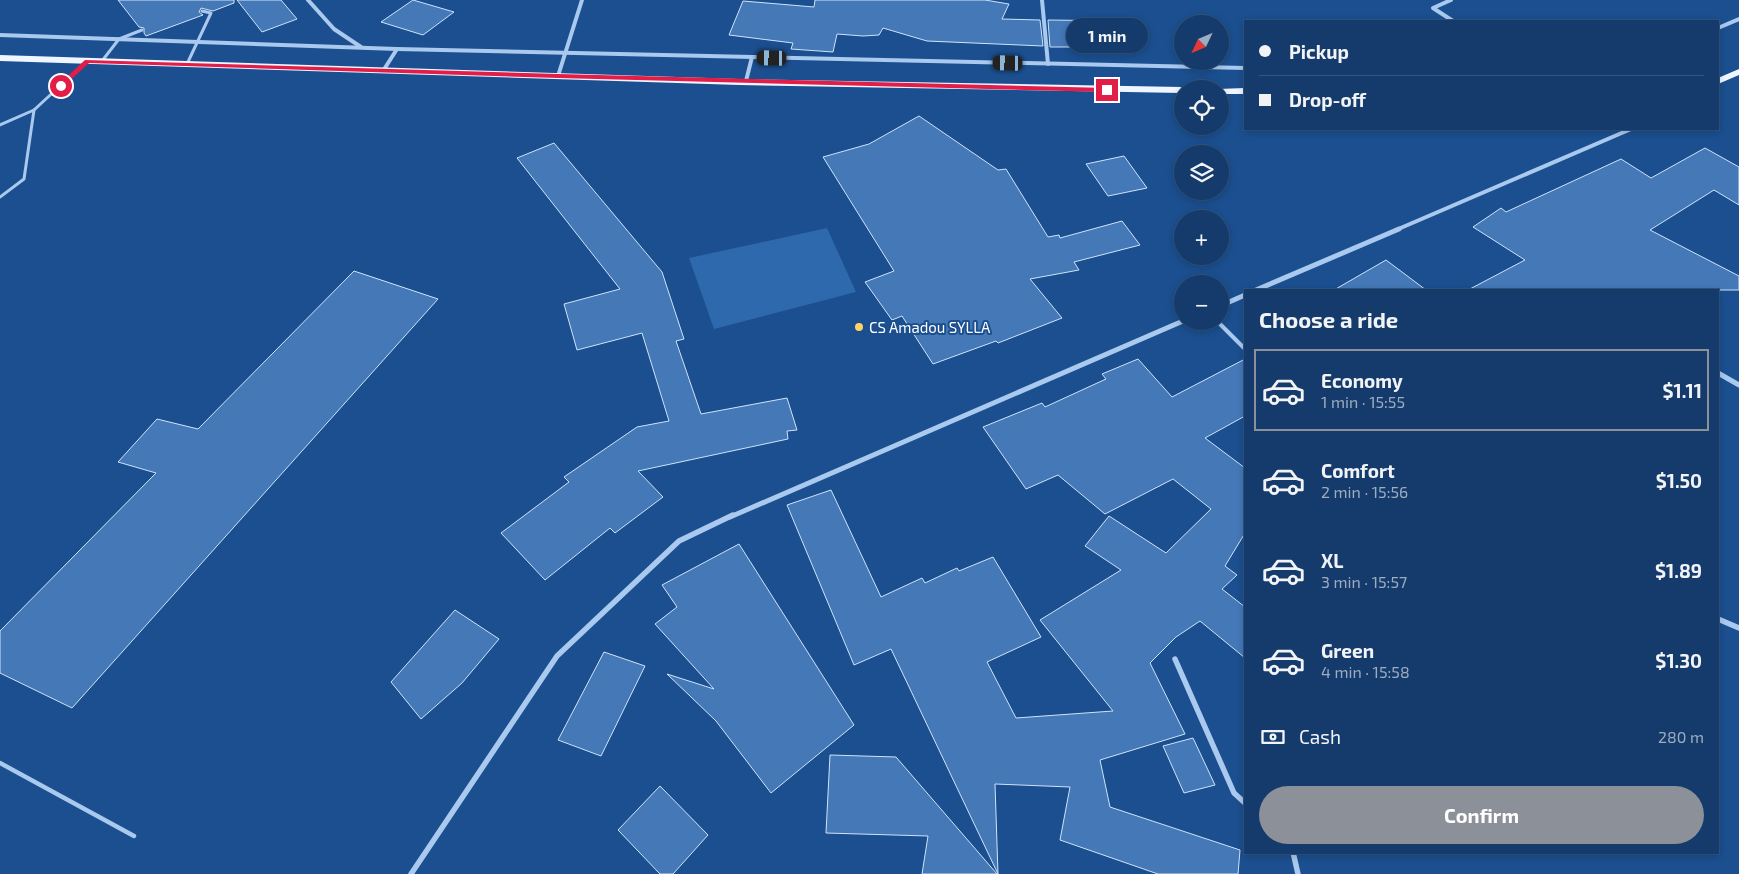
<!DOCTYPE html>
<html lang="en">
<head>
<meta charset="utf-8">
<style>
  :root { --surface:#143b6b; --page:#214673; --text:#f1f3f6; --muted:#9dadc1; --line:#33557e; --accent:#8c9099 }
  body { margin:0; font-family:"Exo 2",sans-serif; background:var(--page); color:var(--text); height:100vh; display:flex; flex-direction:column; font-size:19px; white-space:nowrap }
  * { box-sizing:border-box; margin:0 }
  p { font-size:16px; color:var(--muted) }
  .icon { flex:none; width:28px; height:28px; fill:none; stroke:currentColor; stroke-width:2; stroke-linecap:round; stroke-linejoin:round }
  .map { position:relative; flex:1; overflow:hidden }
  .details { position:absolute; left:1244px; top:289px; width:475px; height:565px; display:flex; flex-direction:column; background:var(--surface); border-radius:0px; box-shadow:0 2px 8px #0003,0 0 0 1px var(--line) }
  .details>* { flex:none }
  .guide { position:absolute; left:1244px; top:20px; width:475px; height:110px; border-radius:0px; box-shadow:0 2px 8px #0003,0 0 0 1px var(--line); display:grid; align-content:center; height:110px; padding:0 15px; background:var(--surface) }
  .needle { width:32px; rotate:226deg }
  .tools { position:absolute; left:1174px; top:15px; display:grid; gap:10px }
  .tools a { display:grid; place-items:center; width:55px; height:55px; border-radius:50%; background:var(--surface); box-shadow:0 2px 8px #0003,0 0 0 1px var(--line); font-size:25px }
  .end { position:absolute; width:22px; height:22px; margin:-11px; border:6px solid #e11d48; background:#fff; box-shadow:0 0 0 2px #fff }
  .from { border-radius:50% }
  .bubble { position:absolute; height:35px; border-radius:18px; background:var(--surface); box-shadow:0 2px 8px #0003,0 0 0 1px var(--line); font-size:16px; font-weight:700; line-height:35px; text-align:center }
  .car { position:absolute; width:15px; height:30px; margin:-15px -8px; border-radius:6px; box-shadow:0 0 4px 1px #0007; background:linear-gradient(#222 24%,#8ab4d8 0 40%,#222 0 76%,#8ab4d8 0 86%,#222 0) }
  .guide b { display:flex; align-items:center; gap:18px; height:48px; font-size:19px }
  .guide b+b { border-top:1px solid var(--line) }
  .guide i { width:12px; height:12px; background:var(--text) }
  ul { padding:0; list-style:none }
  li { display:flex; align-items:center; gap:15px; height:82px; margin:0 10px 8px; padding:0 5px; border:2px solid transparent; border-radius:0px }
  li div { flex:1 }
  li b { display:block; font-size:19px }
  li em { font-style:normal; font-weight:700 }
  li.selected { border-color:var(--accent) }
  li>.icon { width:45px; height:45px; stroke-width:1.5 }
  h2 { padding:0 15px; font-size:22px; line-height:60px }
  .pay { display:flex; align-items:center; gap:12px; height:55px; padding:0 15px; font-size:19px }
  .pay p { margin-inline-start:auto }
  .primary-button { display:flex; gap:10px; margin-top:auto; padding:10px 15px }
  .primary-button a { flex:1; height:58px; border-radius:30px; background:var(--accent); color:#fff; font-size:20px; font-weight:700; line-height:58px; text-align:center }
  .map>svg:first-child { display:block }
  .green { fill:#2e69ad }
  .building { fill:#4478b7; stroke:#cfe3fa }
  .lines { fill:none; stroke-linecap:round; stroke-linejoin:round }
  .service-far2 { stroke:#a9c9ee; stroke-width:3 }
  .service-far1 { stroke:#a9c9ee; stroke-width:4 }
  .service { stroke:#a9c9ee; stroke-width:4.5 }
  .minor-far2 { stroke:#a9c9ee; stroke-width:4 }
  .minor-far1 { stroke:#a9c9ee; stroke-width:5 }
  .minor { stroke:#a9c9ee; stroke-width:5.5 }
  .primary { fill:#f0f6ff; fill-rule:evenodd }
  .route { fill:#e11d48 }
  .poi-dot { fill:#ffd166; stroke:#1b4f8f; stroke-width:2 }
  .labels { text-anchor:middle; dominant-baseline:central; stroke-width:4; stroke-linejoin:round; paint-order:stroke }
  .poi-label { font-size:15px; fill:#fff; stroke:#1b4f8f; text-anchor:start }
</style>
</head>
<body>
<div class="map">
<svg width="1739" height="874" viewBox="0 0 1739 874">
  <rect width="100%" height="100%" fill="#1b4f8f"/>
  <path class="green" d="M827 228 856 292 714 329 689 258Z"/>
  <g class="building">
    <path d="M118 0H234V3L213 11 201 8 199 12 203 15 146 36 144 33V28L139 27Z"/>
    <path d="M237 0H281L297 19 262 32Z"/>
    <path d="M413 0 454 12 423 35 381 22Z"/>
    <path d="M815 0H985L1009 4 1002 19 1040 20 1043 46 927 41 883 28 879 35 863 36 837 34 833 52 791 49 793 43 729 35 743 1 814 7Z"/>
    <path d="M1048 20 1129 21V47H1050Z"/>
    <path d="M919 116 998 170 1006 169 1048 237 1059 235 1060 238 1122 221 1140 245 1074 262 1079 270 1030 279 1062 318 998 343 996 341 933 364 902 316 892 320 865 282 894 271 823 157 869 144Z"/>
    <path d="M554 143 662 272 684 339 676 341 701 414 787 398 797 430 787 431 788 439 638 471 663 497 615 533 610 528 545 580 501 533 569 482 564 477 637 427 669 421 642 333 577 350 564 304 620 289 517 158Z"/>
    <path d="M1705 148 1739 167V205L1714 190 1650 230 1739 276V290H1468L1525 260 1473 227 1501 208 1506 212 1621 159 1651 178Z"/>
    <path d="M1124 156 1147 188 1108 196 1086 164Z"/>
    <path d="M1386 260 1426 290H1334Z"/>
    <path d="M354 271 438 299 72 708 0 673V631L156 473 118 462 157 419 198 429Z"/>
    <path d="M1138 359 1172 397 1245 359V416L1205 438 1245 468V533L1225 566 1237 575 1222 589 1245 607V658L1200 621 1176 637 1150 663 1185 734 1100 760 1110 807 1240 850 1238 874H1158L1060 840 1070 787 995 784 998 874 891 649 854 665 787 505 831 490 881 597 922 578 925 583 957 568 959 571 993 557 1041 637 987 662 1016 718 1113 711 1040 620 1121 570 1085 546 1109 516 1166 553 1211 509 1173 479 1105 514 1058 475 1026 489 983 427 1042 403 1045 407 1106 379 1102 374Z"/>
    <path d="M739 544 854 725 771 793 716 721 667 674 714 689 655 624 677 607 662 585Z"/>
    <path d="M455 610 499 639 462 683 421 719 391 682Z"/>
    <path d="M604 652 645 666 601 756 558 740Z"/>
    <path d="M1193 738 1215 785 1184 793 1163 746Z"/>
    <path d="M830 755 896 757 997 874H922L928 836 826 833Z"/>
    <path d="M660 786 708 835 673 874H660L618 830Z"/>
  </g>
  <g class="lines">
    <g class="service-far2">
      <path d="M102 61 119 39 142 30"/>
      <path d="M187 64 211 13 202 11"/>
      <path d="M0 125 34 110 87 61"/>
      <path d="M0 197 24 179 34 110"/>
    </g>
    <path class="service-far1" d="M1217 321 1245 349"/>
    <path class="service" d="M0 763 134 836"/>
    <g class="minor-far2">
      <path d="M308 0 334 29 361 47"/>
      <path d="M1042 0 1048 64"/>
      <path d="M1451 0 1433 8 1453 21"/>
      <path d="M1718 28 1739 19"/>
      <path d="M0 35 397 49 1245 68"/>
      <path d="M383 71 397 49"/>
      <path d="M558 76 582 0"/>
      <path d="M746 81 752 57"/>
      <path d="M1396 230 1631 129"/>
    </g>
    <g class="minor-far1">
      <path d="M1256 290 1399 229"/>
      <path d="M1220 306 1245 295"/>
      <path d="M1718 373 1739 385"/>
      <path d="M730 517 1183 321"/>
    </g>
    <g class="minor">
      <path d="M1718 619 1739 628"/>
      <path d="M1175 659 1234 793 1245 803"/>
      <path d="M1293 852 1298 874"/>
      <path d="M411 874 557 656 679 541 733 515"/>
    </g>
    <g class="primary">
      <path d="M0 55 739 79 1182 87 1186 89H1182V93L739 85 0 61Z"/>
      <path d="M1739 69V75L1718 84V78Z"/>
      <path d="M1245 88V94H1220V89H1218Z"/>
    </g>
  </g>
  <path class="route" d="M85 60 558 74 1107 88 1110 90 1107 92 558 78 89 63 63 87H59V84Z"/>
  <circle class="poi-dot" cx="859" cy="327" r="5"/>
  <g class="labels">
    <g class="poi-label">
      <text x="869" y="327">CS Amadou SYLLA</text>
    </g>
  </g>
</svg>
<div class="tools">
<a><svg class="needle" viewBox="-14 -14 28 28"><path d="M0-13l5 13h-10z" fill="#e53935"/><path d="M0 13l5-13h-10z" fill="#9dadc1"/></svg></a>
<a><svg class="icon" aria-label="locate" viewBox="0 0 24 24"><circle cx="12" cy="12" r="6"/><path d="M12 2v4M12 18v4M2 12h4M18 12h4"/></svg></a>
<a><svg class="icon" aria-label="layers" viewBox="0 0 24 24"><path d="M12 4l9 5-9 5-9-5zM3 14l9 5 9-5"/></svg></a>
<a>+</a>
<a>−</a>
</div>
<i class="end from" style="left:61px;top:86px"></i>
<i class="end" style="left:1107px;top:90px"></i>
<div class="bubble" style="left:1066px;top:18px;width:82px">1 min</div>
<i class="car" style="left:772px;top:58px;rotate:271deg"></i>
<i class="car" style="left:1008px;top:63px;rotate:271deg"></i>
<div class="guide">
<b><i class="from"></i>Pickup</b>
<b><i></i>Drop-off</b>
</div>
<section class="details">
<h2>Choose a ride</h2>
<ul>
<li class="selected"><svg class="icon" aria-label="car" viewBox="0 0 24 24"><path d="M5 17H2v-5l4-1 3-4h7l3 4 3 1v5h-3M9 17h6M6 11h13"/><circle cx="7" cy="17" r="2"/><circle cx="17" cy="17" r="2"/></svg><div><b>Economy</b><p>1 min · 15:55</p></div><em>$1.11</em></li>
<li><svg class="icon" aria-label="car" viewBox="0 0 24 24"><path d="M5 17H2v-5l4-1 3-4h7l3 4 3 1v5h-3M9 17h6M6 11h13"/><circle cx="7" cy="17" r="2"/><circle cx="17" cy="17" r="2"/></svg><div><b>Comfort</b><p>2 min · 15:56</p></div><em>$1.50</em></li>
<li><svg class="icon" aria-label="car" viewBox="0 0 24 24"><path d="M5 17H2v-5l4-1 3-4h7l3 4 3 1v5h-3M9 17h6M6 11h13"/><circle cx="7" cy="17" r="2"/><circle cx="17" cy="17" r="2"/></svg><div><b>XL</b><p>3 min · 15:57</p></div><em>$1.89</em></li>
<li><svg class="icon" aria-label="car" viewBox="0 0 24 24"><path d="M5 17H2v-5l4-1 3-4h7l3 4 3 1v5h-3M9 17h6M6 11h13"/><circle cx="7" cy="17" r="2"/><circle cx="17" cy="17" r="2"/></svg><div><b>Green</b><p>4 min · 15:58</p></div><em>$1.30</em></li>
</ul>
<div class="pay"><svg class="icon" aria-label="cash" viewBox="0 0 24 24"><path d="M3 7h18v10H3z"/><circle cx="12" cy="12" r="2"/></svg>Cash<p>280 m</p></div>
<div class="primary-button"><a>Confirm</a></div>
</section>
</div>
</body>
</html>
